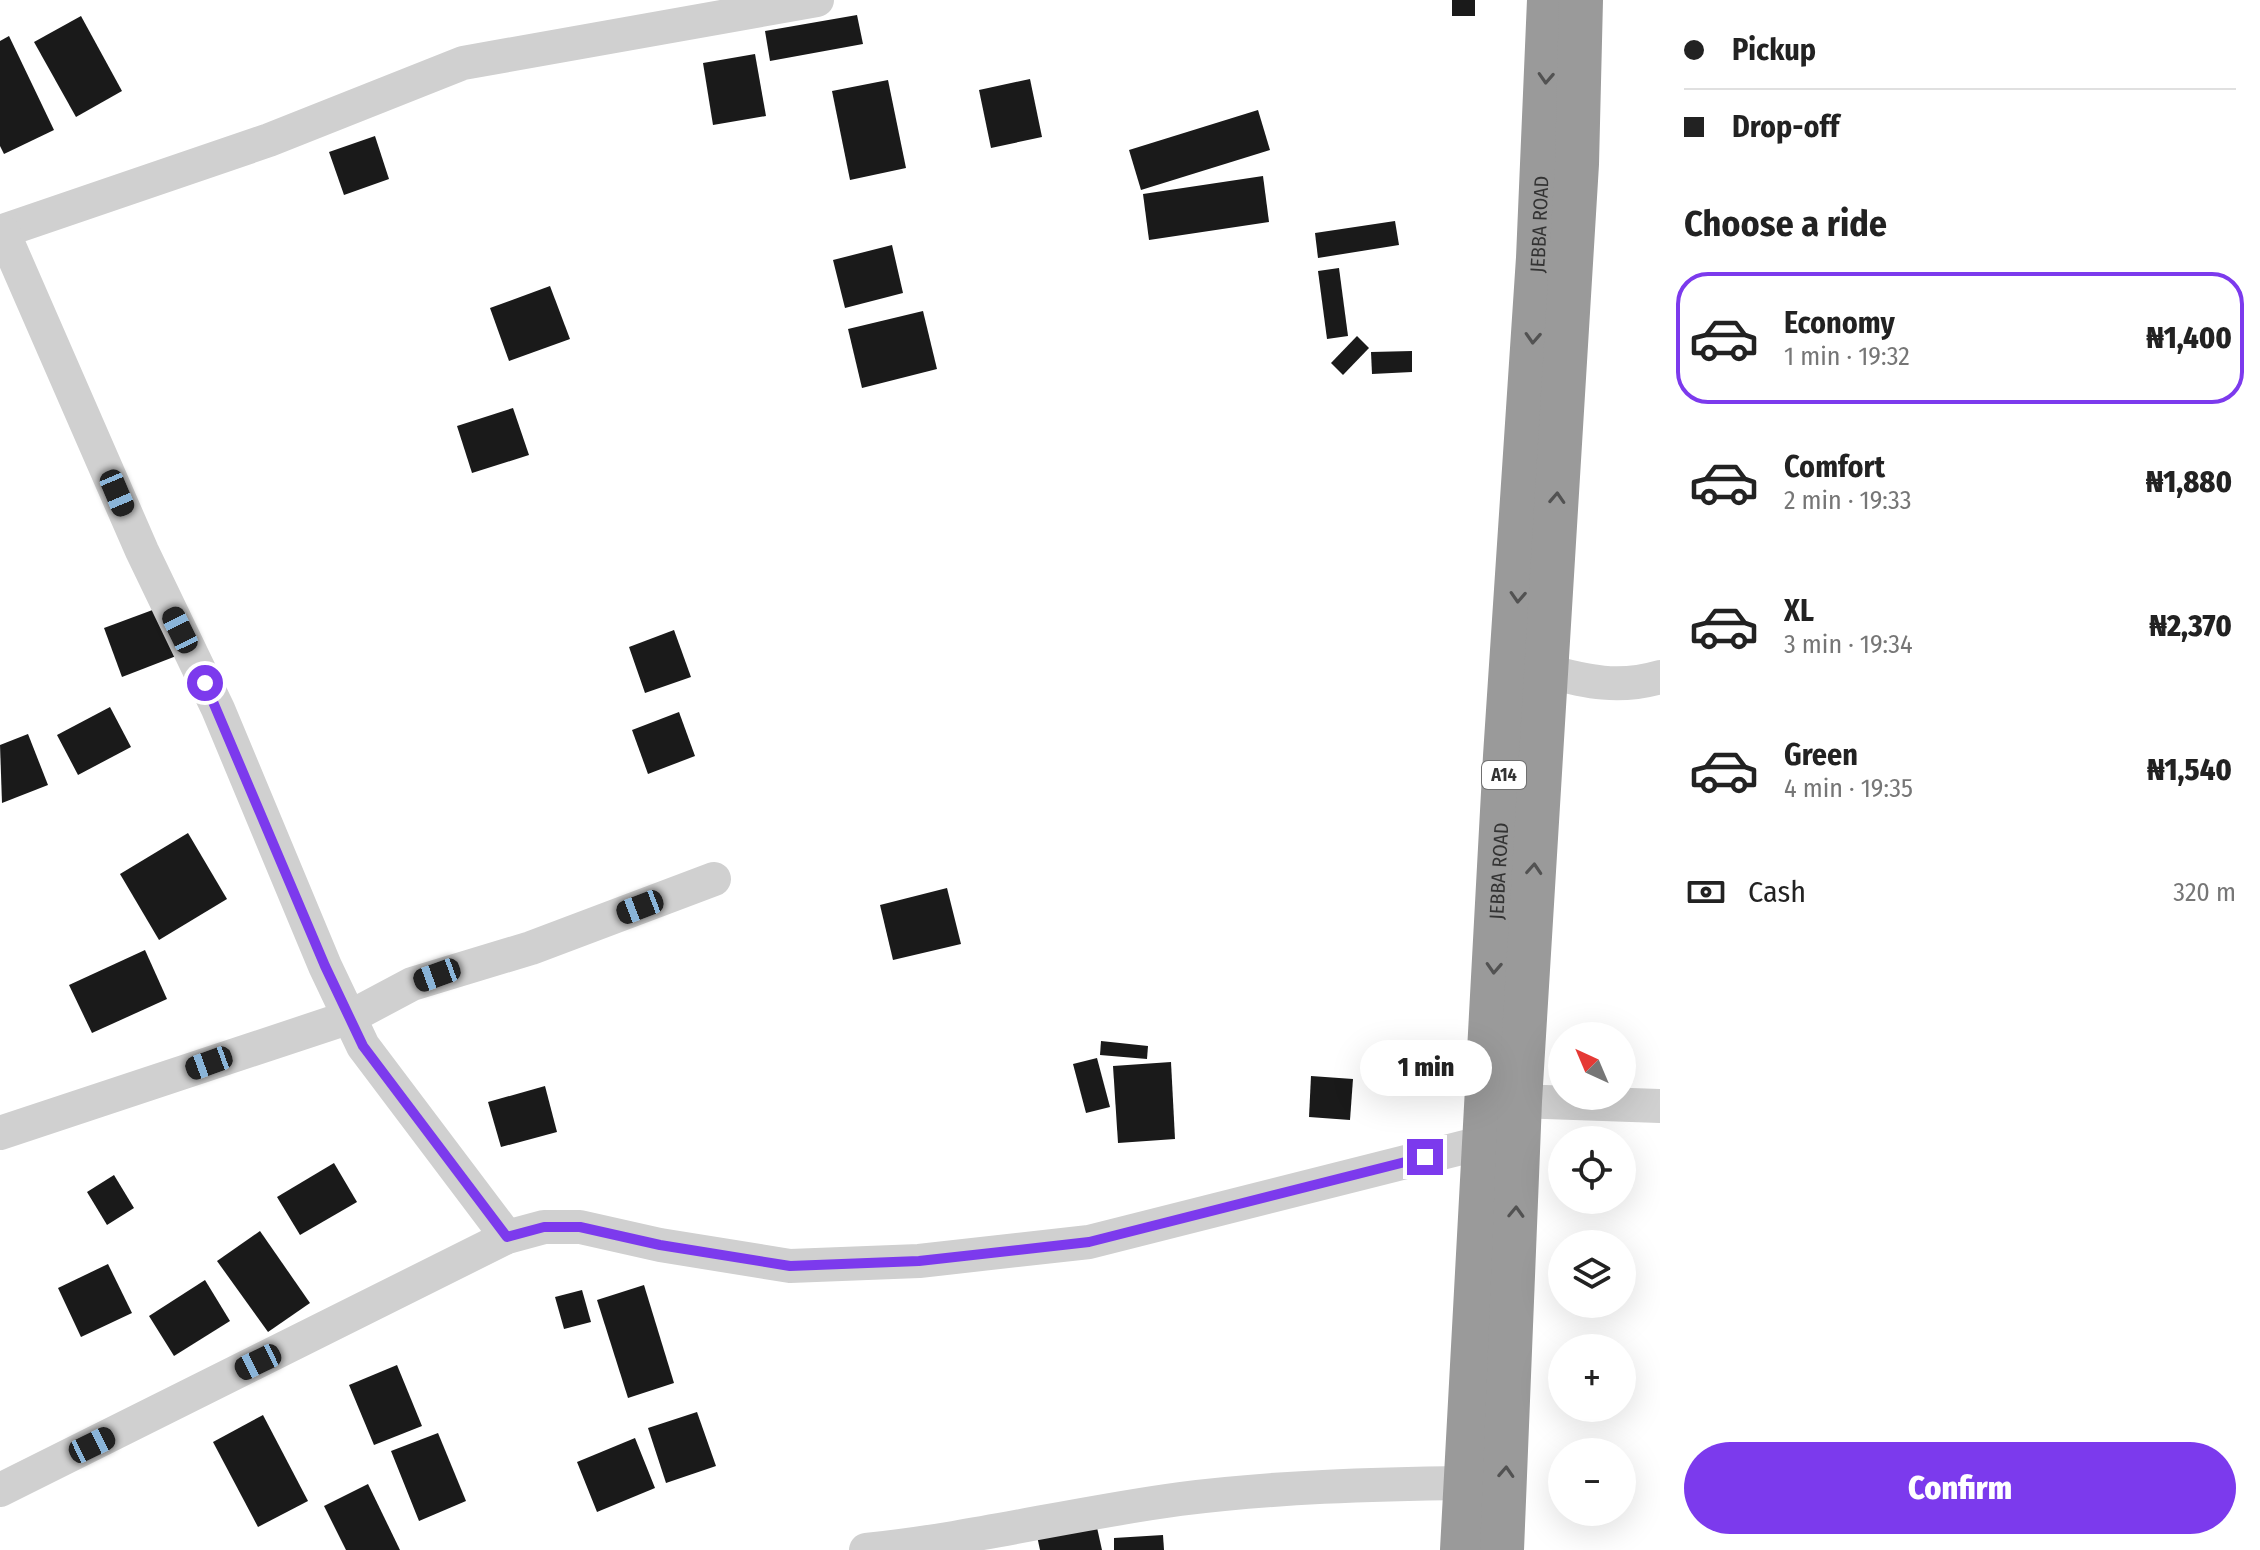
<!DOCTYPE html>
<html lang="en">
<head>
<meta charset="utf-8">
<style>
  :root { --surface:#fff; --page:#f2f2f2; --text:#222; --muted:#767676; --line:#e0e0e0; --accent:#7c3aed }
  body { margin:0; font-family:"Fira Sans Condensed",sans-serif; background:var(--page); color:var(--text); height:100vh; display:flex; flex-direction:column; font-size:30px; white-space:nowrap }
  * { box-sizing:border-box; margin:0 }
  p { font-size:26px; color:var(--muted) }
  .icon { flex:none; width:44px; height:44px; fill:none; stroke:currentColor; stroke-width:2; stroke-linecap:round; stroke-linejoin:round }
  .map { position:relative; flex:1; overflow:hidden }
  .panel { display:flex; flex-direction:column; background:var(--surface); width:600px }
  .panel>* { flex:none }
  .hud { display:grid; align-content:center; height:176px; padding:0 24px; background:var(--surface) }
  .needle { width:52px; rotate:316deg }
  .controls { position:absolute; left:1548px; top:1022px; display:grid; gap:16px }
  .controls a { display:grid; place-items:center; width:88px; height:88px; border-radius:50%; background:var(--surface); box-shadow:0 8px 32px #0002; font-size:40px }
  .end { position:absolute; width:36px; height:36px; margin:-18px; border:10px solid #7c3aed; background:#fff; box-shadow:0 0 0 4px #fff }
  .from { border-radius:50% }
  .bubble { position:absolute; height:56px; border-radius:28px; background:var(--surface); box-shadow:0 8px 32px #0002; font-size:26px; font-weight:800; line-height:56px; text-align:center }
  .car { position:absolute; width:24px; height:48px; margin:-24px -12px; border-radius:10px; box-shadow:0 0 6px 2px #0007; background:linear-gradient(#222 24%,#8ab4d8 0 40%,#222 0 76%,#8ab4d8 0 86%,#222 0) }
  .hud b { display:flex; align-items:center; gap:28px; height:76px; font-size:30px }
  .hud b+b { border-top:2px solid var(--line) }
  .hud i { width:20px; height:20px; background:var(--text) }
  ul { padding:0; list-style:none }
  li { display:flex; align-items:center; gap:24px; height:132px; margin:0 16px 12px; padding:0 8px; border:4px solid transparent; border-radius:32px }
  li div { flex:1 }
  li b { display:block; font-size:30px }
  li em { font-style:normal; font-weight:800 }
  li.current { border-color:var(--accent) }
  li>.icon { width:72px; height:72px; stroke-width:1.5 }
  h2 { padding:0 24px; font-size:36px; line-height:96px }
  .pay { display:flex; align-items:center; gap:20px; height:88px; padding:0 24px; font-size:30px }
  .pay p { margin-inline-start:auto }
  .action { display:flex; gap:16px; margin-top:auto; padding:16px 24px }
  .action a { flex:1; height:92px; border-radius:48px; background:var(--accent); color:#fff; font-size:32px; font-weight:800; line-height:92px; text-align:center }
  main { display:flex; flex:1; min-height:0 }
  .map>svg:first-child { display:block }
  .building { fill:#1a1a1a }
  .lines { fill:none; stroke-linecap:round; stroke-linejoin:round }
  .minor { stroke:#d0d0d0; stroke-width:34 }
  .highway { stroke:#9a9a9a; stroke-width:44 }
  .oneway { stroke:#525252 }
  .route { stroke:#7c3aed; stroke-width:10 }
  .labels { text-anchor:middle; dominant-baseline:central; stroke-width:8; stroke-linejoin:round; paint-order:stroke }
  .shield { fill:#fff; stroke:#707070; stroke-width:2 }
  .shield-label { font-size:18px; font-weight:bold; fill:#333 }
  .street-label { font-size:20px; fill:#333; stroke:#fff }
</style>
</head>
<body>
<main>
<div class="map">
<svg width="1660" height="1550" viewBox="0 0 1660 1550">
  <rect width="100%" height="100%" fill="#fff"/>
  <g class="building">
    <rect x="1452" y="0" width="23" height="16"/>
    <path d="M857 15 863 44 770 61 765 31Z"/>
    <path d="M81 16 122 91 76 117 34 42Z"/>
    <path d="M9 36 54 130 4 154 0 146V41Z"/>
    <path d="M755 54 766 116 713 125 703 63Z"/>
    <path d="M1030 79 1042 137 991 148 979 90Z"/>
    <path d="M888 80 906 168 850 180 832 91Z"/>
    <path d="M1258 110 1270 150 1141 190 1129 150Z"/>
    <path d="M375 136 389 179 344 195 329 152Z"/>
    <path d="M1263 176 1269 222 1149 240 1143 194Z"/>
    <path d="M1395 221 1399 245 1318 258 1315 233Z"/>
    <path d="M892 245 903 293 845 308 833 260Z"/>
    <path d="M1339 268 1348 336 1327 339 1318 271Z"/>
    <path d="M550 286 570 339 509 361 490 308Z"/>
    <path d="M923 311 937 369 862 388 848 329Z"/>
    <path d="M1357 336 1369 348 1343 375 1331 363Z"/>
    <path d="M1412 351V372L1372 374 1371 352Z"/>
    <path d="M513 408 529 455 472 473 457 426Z"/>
    <path d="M166 605 184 653 122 677 104 628Z"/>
    <path d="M674 630 691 677 645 693 629 647Z"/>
    <path d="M110 707 131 747 78 775 57 735Z"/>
    <path d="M679 712 695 756 648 774 632 730Z"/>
    <path d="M28 734 48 785 2 803 0 745Z"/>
    <path d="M188 833 227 899 159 940 120 874Z"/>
    <path d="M947 888 961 944 893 960 880 905Z"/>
    <path d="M145 950 167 999 92 1033 69 985Z"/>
    <path d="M1101 1041 1148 1046 1147 1059 1100 1055Z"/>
    <path d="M1097 1058 1110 1107 1086 1113 1073 1064Z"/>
    <path d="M1171 1062 1175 1139 1118 1143 1113 1066Z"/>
    <path d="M1311 1076 1353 1079 1350 1120 1309 1117Z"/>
    <path d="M545 1086 557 1132 501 1147 488 1102Z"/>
    <path d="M334 1163 357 1202 300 1235 277 1197Z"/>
    <path d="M114 1175 134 1208 107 1225 87 1192Z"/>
    <path d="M260 1231 310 1303 268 1332 217 1261Z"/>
    <path d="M108 1264 132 1313 81 1337 58 1288Z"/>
    <path d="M205 1280 230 1321 174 1356 149 1316Z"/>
    <path d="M644 1285 674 1383 628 1398 597 1300Z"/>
    <path d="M582 1290 591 1322 564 1329 555 1297Z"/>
    <path d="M397 1365 422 1426 374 1445 349 1385Z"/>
    <path d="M697 1412 716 1466 666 1483 648 1428Z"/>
    <path d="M263 1415 308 1501 258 1527 213 1442Z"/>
    <path d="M438 1433 466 1501 419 1521 391 1451Z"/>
    <path d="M635 1438 655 1488 597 1512 577 1462Z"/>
    <path d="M368 1484 400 1550H346L324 1506Z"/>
    <path d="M1096 1523 1102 1550H1040L1037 1536Z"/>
    <path d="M1163 1535 1164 1550H1114V1538Z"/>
  </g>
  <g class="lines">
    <g class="minor">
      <path d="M0 232 269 140 463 63 817 0"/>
      <path d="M3 232 142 551 218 709 325 966 363 1046 507 1237"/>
      <path d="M1547 671C1587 682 1619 689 1660 677"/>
      <path d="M1520 1101 1660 1106"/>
      <path d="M0 1133 350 1017 412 984 531 948 714 879"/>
      <path d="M0 1490 507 1237 544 1227H580L660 1245 790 1266 919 1261 1089 1242 1485 1142"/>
      <path d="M866 1550C972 1539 1075 1513 1180 1499 1276 1487 1371 1484 1467 1483"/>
    </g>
    <g class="highway">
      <path id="s1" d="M1462 1550 1505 756 1538 258 1549 0"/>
      <path d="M1502 1550 1520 1101 1577 164 1581 0"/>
    </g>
  </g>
  <defs><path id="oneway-chevron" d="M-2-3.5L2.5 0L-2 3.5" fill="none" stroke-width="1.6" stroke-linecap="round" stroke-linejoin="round" transform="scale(2)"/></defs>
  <g class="oneway">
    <use href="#oneway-chevron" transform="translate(1546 78) rotate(93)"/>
    <use href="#oneway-chevron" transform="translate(1533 338) rotate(93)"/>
    <use href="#oneway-chevron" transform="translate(1557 498) rotate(-87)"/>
    <use href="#oneway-chevron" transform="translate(1518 597) rotate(93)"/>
    <use href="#oneway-chevron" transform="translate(1534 869) rotate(-86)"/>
    <use href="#oneway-chevron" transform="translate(1494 968) rotate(93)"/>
    <use href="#oneway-chevron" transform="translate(1516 1212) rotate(-88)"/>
    <use href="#oneway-chevron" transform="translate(1506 1472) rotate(-87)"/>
  </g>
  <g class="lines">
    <path class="route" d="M205 683 325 966 363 1046 507 1237 544 1227H580L660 1245 790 1266 919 1261 1089 1242 1425 1157"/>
  </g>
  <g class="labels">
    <rect class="shield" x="1482" y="761" width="44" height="28" rx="6"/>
    <g class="shield-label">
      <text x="1504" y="775">A14</text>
    </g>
    <g class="street-label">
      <text stroke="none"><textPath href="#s1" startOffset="1328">JEBBA ROAD</textPath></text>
      <text stroke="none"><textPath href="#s1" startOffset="680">JEBBA ROAD</textPath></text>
    </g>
  </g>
</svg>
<div class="controls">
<a><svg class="needle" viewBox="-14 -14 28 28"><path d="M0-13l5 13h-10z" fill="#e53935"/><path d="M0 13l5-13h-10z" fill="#767676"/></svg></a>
<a><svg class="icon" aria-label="locate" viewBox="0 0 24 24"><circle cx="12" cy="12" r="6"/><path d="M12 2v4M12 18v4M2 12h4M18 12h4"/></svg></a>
<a><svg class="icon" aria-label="layers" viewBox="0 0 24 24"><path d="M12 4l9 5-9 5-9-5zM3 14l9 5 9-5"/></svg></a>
<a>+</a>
<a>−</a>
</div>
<i class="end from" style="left:205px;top:683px"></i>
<i class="end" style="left:1425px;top:1157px"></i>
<div class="bubble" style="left:1360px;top:1040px;width:132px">1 min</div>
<i class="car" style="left:117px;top:493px;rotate:157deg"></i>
<i class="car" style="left:180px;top:630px;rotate:334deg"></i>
<i class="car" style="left:640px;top:907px;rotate:249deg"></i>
<i class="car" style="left:437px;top:975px;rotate:250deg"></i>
<i class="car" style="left:209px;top:1063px;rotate:250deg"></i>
<i class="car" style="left:258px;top:1362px;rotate:244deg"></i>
<i class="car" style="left:92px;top:1445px;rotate:64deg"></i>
</div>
<section class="panel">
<div class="hud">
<b><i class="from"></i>Pickup</b>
<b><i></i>Drop-off</b>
</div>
<h2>Choose a ride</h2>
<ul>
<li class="current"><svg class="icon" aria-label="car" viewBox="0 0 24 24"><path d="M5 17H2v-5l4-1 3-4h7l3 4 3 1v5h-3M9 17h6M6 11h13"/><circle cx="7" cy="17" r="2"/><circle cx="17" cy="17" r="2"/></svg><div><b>Economy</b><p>1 min · 19:32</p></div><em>₦1,400</em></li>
<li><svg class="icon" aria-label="car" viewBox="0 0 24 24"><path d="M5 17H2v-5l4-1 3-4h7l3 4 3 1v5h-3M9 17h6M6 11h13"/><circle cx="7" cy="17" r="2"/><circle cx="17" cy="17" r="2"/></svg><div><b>Comfort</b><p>2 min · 19:33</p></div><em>₦1,880</em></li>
<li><svg class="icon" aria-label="car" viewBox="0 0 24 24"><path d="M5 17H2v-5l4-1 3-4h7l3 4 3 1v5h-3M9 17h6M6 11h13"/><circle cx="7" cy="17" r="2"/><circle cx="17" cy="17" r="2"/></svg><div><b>XL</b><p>3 min · 19:34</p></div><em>₦2,370</em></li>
<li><svg class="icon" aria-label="car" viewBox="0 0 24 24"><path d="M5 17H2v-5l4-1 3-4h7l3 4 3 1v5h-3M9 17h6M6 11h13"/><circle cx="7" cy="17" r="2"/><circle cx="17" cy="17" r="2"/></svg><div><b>Green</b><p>4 min · 19:35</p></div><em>₦1,540</em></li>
</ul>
<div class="pay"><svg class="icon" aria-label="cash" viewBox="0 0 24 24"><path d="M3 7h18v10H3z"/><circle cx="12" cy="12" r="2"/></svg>Cash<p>320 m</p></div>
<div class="action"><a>Confirm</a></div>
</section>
</main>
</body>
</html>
